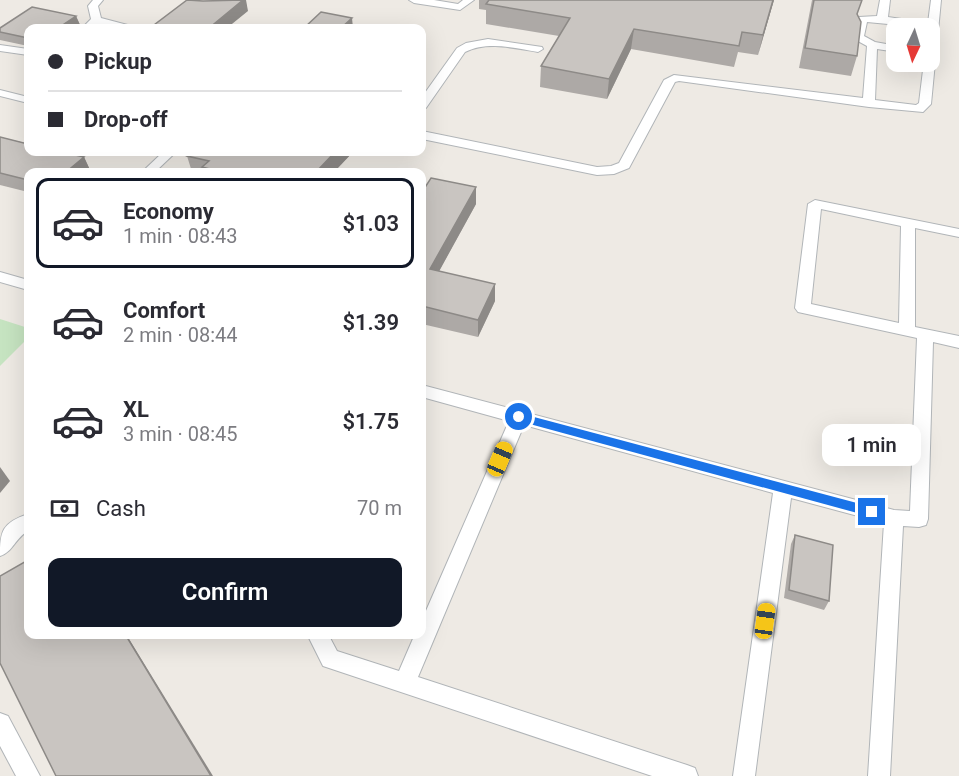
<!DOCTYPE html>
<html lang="en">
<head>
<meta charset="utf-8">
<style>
  :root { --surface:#fff; --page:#f7f7f7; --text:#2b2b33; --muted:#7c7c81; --line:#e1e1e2; --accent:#111827 }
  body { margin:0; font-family:Roboto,sans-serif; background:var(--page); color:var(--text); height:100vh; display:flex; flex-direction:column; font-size:22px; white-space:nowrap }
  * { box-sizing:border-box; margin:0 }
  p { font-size:20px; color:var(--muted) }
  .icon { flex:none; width:33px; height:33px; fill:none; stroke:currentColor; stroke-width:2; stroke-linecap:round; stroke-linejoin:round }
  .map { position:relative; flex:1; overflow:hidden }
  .side { position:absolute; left:24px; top:168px; width:402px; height:471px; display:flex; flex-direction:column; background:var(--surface); border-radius:12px; box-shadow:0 6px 24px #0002 }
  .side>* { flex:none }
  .guide { position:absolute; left:24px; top:24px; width:402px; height:132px; border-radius:12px; box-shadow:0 6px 24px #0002; display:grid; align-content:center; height:132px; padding:0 24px; background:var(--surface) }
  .needle { width:39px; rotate:184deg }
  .fabs { position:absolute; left:886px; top:18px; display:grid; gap:12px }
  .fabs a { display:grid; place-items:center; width:54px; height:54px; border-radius:12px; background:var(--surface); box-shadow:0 6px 24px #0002; font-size:30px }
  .end { position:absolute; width:27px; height:27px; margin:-14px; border:8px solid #1a73e8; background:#fff; box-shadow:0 0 0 3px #fff }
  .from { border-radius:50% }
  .bubble { position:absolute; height:42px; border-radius:12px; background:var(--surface); box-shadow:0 6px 24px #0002; font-size:20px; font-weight:600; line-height:42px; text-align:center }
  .car { position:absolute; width:18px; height:36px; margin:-18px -9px; border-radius:8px; box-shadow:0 0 4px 2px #0007; background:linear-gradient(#f5c518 24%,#345 0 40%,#f5c518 0 76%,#345 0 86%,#f5c518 0) }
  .guide b { display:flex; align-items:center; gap:21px; height:57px; font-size:22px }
  .guide b+b { border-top:2px solid var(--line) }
  .guide i { width:15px; height:15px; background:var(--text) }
  ul { padding:10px 0 0; list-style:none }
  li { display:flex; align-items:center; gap:18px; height:90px; margin:0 12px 9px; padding:0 12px; border:3px solid transparent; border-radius:12px }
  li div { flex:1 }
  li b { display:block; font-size:22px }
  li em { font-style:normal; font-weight:600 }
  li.selected { border-color:var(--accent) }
  li>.icon { width:54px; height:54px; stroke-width:1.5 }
  .pay { display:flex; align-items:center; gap:15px; height:66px; padding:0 24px; font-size:22px }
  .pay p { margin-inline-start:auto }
  .button { display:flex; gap:12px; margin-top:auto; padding:12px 24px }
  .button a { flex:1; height:69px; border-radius:12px; background:var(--accent); color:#fff; font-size:24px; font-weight:600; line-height:69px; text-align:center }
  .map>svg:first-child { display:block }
  .green { fill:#c6e4c1 }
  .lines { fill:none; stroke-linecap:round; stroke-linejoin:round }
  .lane-casing { stroke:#b1b5b8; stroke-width:2 }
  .lane { fill:#fff; fill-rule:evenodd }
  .wall { fill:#ada9a6 }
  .shaded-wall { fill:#8d8a87 }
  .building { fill:#c9c5c1; stroke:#8d8a87; stroke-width:1.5 }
  .route { fill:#1a73e8 }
</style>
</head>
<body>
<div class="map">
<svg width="959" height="776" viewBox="0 0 959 776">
  <rect width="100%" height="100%" fill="#eeeae4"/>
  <path class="green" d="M0 319 28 328V338L0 366Z"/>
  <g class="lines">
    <g class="lane-casing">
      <g id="lane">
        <path d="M93 0H103L98 6 101 18 139 28H121L98 24 93 28H82L91 19 88 6Z"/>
        <path d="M409 0H434L458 4 463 0H474L460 10 414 3Z"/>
        <path d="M880 0H890L888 17 928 23 931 0H941L931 104 923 112 869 107 679 81 675 82 629 168 614 174 597 175 422 139V131L597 167 611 166 619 163 664 80 674 75 863 98 867 46 856 40 853 34 859 17 877 16ZM867 22 930 28V62H924L919 103 916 105 875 100 877 49 897 52V46L875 42 864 36Z"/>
        <path d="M488 39 542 47 543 49 538 52C513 48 488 41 465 52L426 108H422V97L457 48 466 43Z"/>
        <path d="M0 45 28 49V55L0 51Z"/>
        <path d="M0 90 28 97V103L0 96Z"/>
        <path d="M163 152H176L155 172H142Z"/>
        <path d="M815 200 959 229V237L915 228V327L959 336V348L933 342 928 519 926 525 919 527 903 526 890 776H868L884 523 791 498 755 776H733L773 493 524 425 418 677 687 765 695 768 698 776H652L323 666 307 634H328L337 651 399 671 415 634H422V620L509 421 422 397V385L894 510 910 511 917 338 798 312 795 308 808 204ZM821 209 901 226 899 323 811 304Z"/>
        <path d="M0 272 28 280V290L0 282Z"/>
        <path d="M28 514V531C16 537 13 552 0 556 0 531 2 523 28 514Z"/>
        <path d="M0 713 8 716 40 776H16L0 746Z"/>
      </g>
    </g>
    <use href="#lane" class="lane"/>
  </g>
  <g class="wall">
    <path d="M479 0H774L758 55 738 52 734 67 631 49 607 99 540 87 541 66 559 36 486 24V10L479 9Z"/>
    <path d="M812 0H862L857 14V56L851 76 799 68Z"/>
    <path d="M76 16 80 25 74 28H28V46L0 40V28Z"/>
    <path d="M0 137 84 157 90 170 28 172V192L0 185Z"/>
    <path d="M192 152H353L334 172H192L187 156Z"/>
    <path d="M422 192 476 204 439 271 495 301 478 337 422 324Z"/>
    <path d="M795 535 829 601 824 610 784 598 791 544Z"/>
  </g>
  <g class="shaded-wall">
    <path d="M243 0H246L248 11 227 28H209Z"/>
    <path d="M773 0H774L758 55 763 35Z"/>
    <path d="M76 16 80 25 74 28H58Z"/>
    <path d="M352 18 353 28H341Z"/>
    <path d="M634 29 631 49 607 99 609 79Z"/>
    <path d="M335 152H353L334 172H316Z"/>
    <path d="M84 157 90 170 87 172H66Z"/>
    <path d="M476 187V204L431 286 430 269Z"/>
    <path d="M495 284V301L478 337V320Z"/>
    <path d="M0 467 10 481 0 493Z"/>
    <path d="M125 634H126L213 776H211Z"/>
  </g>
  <g class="building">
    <path d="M187 0 203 1 243 0 209 28H150Z"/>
    <path d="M489 0H773L763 35 742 32 739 46 634 29 609 79 541 66 570 18 486 4Z"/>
    <path d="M814 0H862L857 14 861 22 857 56 805 48Z"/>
    <path d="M32 7 76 16 58 28H28V38L0 32V28Z"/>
    <path d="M321 12 352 18 341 28H304Z"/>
    <path d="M0 137 28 144V152H62L84 157 66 172H28V180L0 173Z"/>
    <path d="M192 152H335L316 172H211L214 170 202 167 209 161 187 156Z"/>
    <path d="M431 178 476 187 430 269 495 284 478 320 422 306V192Z"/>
    <path d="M795 535 833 545 829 601 789 590Z"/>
    <path d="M28 560V634H125L211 776H56L0 663V576Z"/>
  </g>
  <path class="route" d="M519 413 872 507 878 512 872 517 515 420 514 417Z"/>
</svg>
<div class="fabs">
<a><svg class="needle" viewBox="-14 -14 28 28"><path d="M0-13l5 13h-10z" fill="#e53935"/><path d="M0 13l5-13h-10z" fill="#7c7c81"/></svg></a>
</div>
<i class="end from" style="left:519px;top:417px"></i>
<i class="end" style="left:872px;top:512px"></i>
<div class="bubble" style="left:822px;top:424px;width:99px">1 min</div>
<i class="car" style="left:500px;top:459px;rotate:23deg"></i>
<i class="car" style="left:765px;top:621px;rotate:8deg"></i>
<div class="guide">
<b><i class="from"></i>Pickup</b>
<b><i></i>Drop-off</b>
</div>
<section class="side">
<ul>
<li class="selected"><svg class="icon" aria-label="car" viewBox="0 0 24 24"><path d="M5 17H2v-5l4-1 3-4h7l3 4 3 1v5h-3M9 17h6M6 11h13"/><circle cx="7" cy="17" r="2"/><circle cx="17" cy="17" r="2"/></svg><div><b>Economy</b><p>1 min · 08:43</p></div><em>$1.03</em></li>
<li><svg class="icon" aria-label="car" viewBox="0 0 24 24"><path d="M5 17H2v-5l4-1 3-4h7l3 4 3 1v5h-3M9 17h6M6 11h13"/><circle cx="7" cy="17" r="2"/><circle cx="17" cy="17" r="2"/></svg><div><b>Comfort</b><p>2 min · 08:44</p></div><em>$1.39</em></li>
<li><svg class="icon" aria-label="car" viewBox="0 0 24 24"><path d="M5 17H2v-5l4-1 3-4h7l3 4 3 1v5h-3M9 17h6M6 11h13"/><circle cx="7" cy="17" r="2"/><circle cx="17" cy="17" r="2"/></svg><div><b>XL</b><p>3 min · 08:45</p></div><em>$1.75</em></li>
</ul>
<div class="pay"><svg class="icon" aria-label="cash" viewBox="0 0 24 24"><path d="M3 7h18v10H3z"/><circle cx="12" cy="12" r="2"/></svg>Cash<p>70 m</p></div>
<div class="button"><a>Confirm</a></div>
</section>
</div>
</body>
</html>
